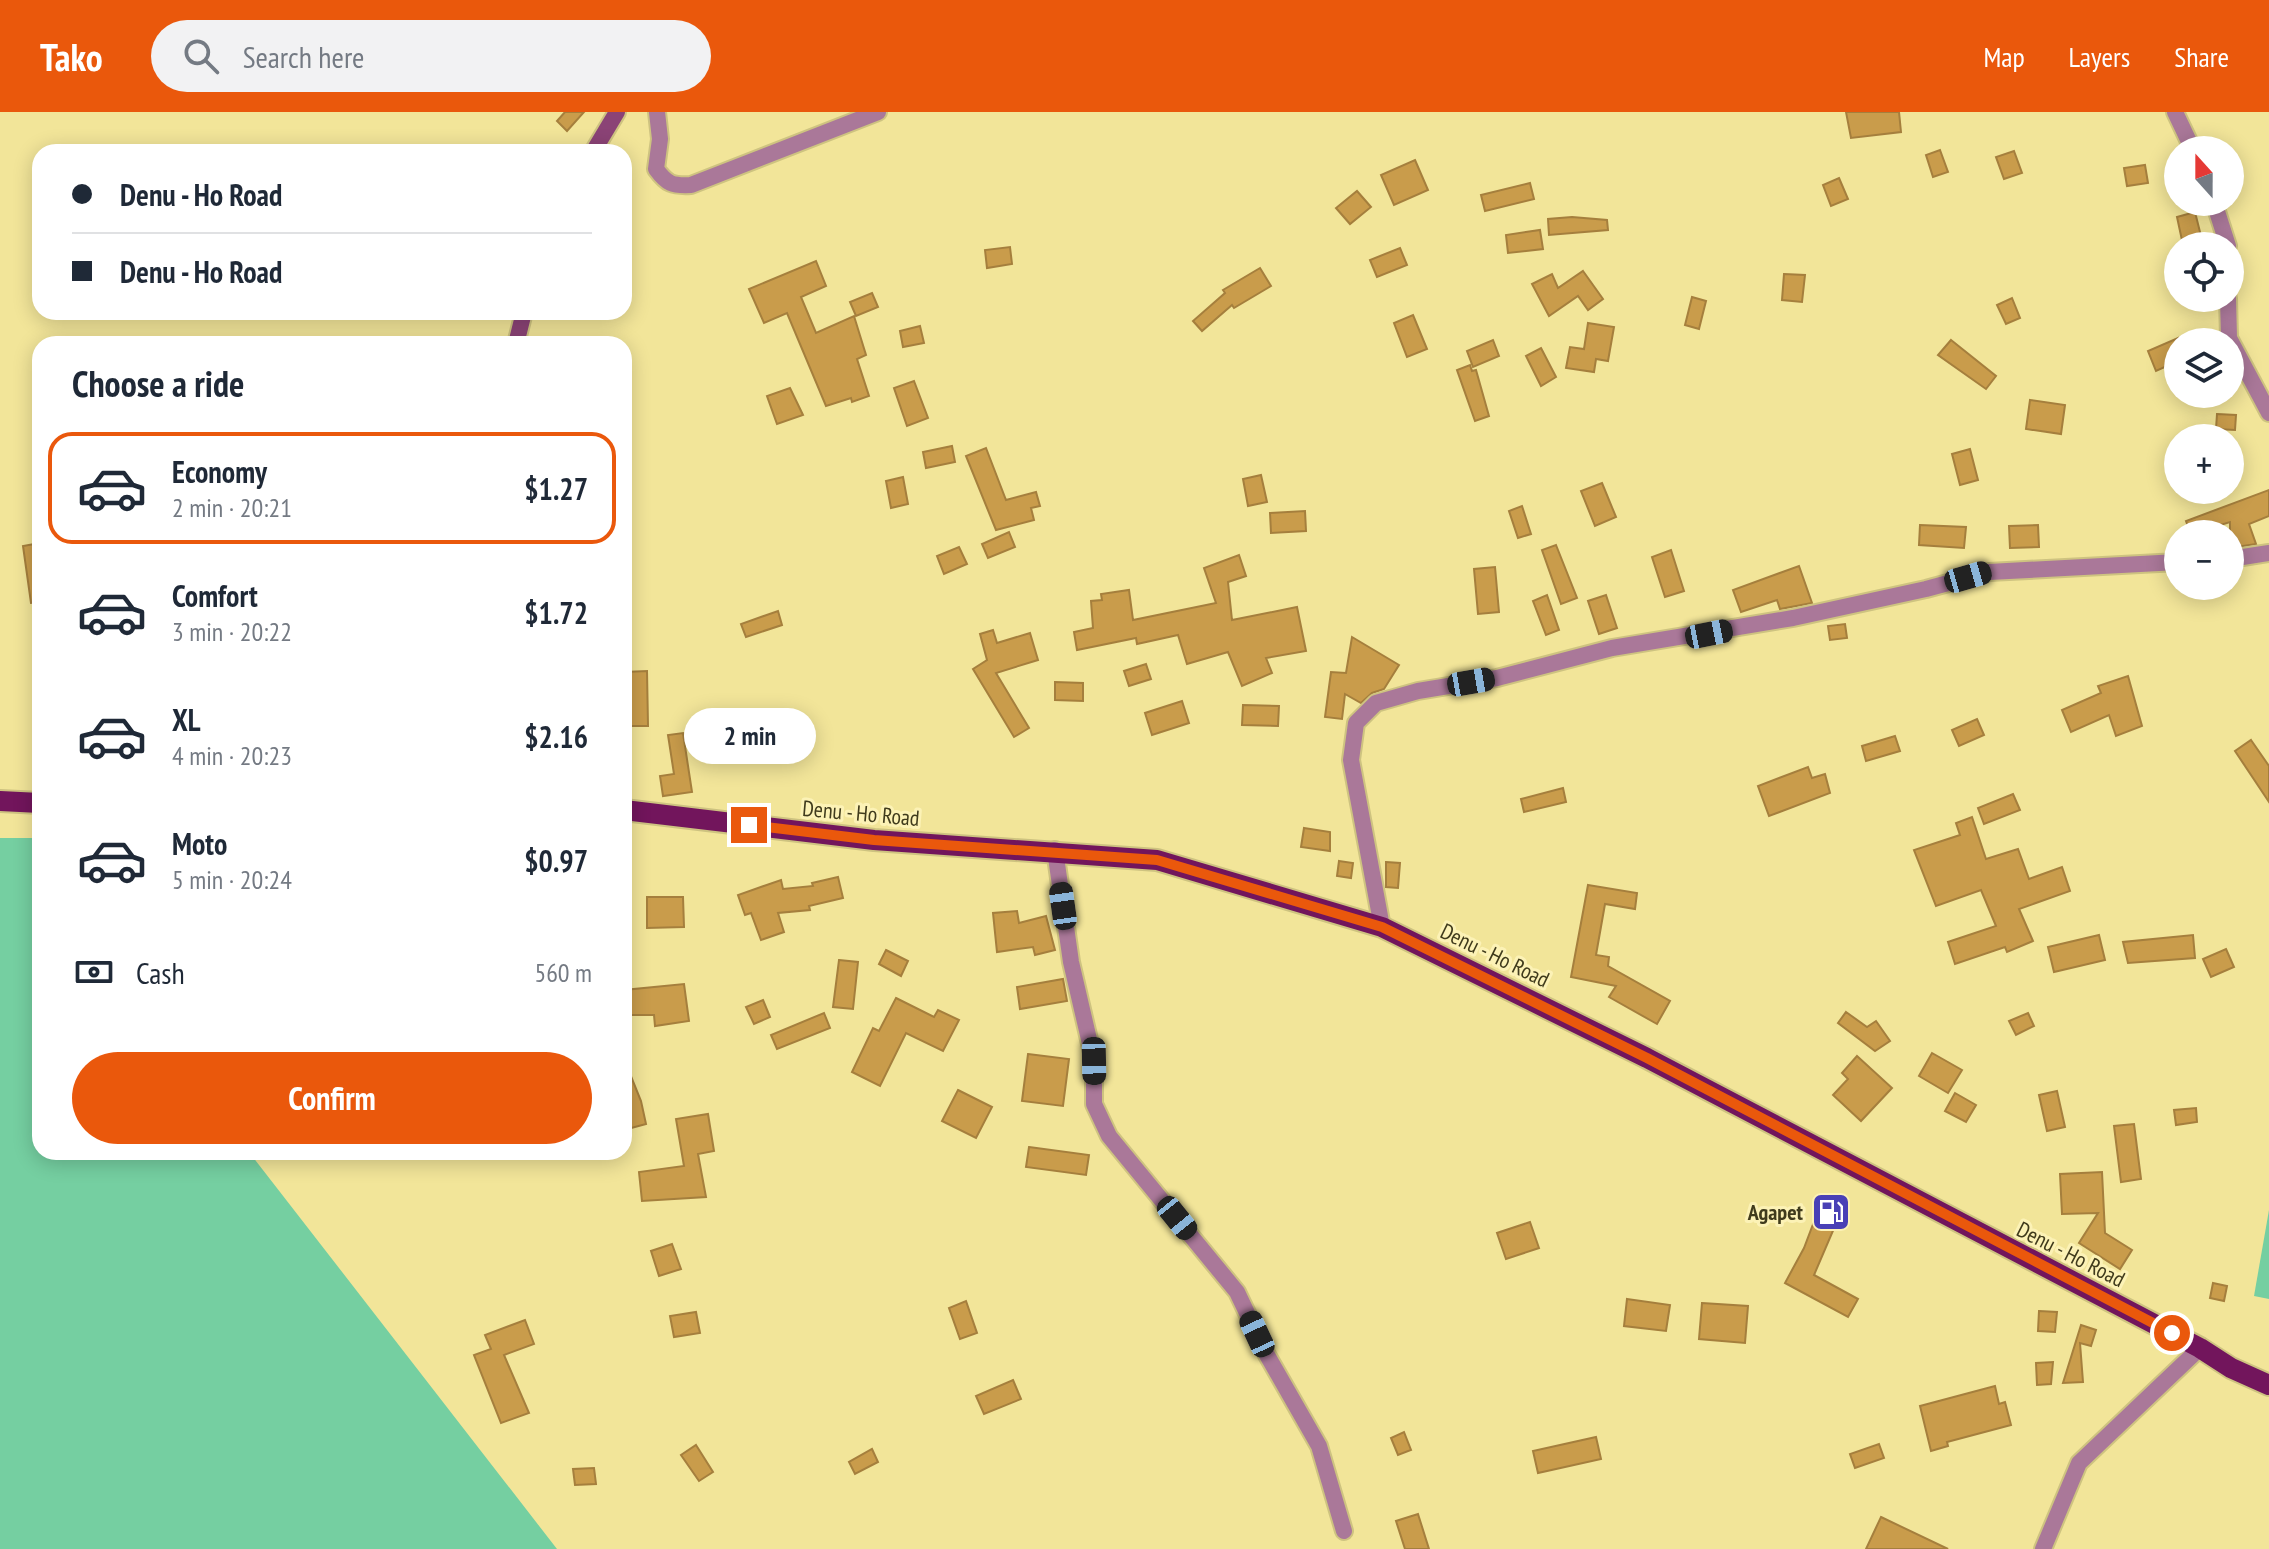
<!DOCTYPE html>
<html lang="en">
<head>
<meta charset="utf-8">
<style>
  :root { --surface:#fff; --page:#f2f2f3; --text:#1f2937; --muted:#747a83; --line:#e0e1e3; --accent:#ea580c }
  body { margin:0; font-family:"PT Sans Narrow",sans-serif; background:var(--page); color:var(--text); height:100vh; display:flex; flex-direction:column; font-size:30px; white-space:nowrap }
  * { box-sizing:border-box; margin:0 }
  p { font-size:26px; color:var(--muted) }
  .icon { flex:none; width:44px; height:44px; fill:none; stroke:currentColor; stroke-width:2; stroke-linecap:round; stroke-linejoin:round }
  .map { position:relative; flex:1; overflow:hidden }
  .panel { position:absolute; left:32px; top:224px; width:600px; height:824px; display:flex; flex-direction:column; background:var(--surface); border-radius:24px; box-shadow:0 4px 20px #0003 }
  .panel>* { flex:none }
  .hud { position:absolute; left:32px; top:32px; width:600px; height:176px; border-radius:24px; box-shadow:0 4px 20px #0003; display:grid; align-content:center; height:176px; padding:0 40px; background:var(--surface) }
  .needle { width:52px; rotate:339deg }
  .fabs { position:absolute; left:2164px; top:24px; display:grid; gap:16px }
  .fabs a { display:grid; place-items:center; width:80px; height:80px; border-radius:50%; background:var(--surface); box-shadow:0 4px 20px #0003; font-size:40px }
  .end { position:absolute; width:36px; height:36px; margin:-18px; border:10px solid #ea580c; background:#fff; box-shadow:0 0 0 4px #fff }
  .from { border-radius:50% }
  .bubble { position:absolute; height:56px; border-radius:28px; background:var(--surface); box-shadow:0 4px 20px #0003; font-size:26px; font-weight:700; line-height:56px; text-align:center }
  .car { position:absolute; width:24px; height:48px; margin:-24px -12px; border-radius:10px; box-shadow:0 0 6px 2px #0007; background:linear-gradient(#222 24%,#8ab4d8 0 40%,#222 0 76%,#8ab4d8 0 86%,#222 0) }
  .hud b { display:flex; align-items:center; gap:28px; height:76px; font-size:30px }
  .hud b+b { border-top:2px solid var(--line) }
  .hud i { width:20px; height:20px; background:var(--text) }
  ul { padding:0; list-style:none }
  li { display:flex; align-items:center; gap:24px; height:112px; margin:0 16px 12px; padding:0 24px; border:4px solid transparent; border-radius:24px }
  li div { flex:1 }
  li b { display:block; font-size:30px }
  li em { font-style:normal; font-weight:700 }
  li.active { border-color:var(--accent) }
  li>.icon { width:72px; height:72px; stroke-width:1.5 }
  h2 { padding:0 40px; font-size:36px; line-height:96px }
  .pay { display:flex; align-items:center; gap:20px; height:88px; padding:0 40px; font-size:30px }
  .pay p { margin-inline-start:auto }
  .cta { display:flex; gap:16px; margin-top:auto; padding:16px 40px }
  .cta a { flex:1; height:92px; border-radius:48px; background:var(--accent); color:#fff; font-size:32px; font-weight:700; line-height:92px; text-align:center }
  header { display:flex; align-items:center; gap:48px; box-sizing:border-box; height:112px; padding:0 40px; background:var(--accent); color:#fff }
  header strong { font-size:38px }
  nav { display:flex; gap:44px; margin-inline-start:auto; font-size:28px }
  .search { width:560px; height:72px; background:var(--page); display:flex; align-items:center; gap:20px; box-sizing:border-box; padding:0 28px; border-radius:44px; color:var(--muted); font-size:30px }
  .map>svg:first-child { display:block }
  .green { fill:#75cfa1 }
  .building { fill:#c99c4b; stroke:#a57f3d; stroke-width:2 }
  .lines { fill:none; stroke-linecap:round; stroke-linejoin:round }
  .street-casing { stroke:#cec380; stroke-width:20 }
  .secondary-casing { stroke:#cec380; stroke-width:20 }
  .primary-casing { stroke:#cec380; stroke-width:24 }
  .street { stroke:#aa7899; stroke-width:16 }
  .secondary { stroke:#8b4376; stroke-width:16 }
  .primary { stroke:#72155c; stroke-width:20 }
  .route { stroke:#ea580c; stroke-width:10 }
  .labels { text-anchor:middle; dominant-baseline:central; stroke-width:6; stroke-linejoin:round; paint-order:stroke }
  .street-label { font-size:22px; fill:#403b1c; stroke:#fcf2b6 }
  .poi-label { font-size:22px; font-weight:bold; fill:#403b1c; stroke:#fcf2b6; text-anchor:end }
</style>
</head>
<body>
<header>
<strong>Tako</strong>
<div class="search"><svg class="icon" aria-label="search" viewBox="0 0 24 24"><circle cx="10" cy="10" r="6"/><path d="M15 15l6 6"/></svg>Search here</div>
<nav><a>Map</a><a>Layers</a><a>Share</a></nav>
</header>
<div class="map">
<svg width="2269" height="1437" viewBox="0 0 2269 1437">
  <rect width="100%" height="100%" fill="#f2e599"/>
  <g class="green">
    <path d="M0 726H40V1040H249L557 1437H0Z"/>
    <path d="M2269 1098V1187L2254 1184Z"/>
  </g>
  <g class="building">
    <path d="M565 0H584L567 19 557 9Z"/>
    <path d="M1846 0H1899L1901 20 1851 26Z"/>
    <path d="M1940 38 1948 60 1933 65 1926 43Z"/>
    <path d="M2014 39 2022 61 2004 67 1996 45Z"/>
    <path d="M1415 48 1428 78 1394 93 1381 63Z"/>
    <path d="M2145 53 2148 71 2127 74 2124 56Z"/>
    <path d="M1839 66 1848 87 1831 94 1823 73Z"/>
    <path d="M1530 71 1534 87 1485 99 1481 83Z"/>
    <path d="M1357 79 1371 95 1350 112 1336 96Z"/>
    <path d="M2195 100 2202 128 2183 133 2177 105Z"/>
    <path d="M1572 105 1607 108 1608 118 1549 123 1548 107Z"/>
    <path d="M1540 118 1543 137 1508 141 1506 123Z"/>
    <path d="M1010 135 1012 152 987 156 985 138Z"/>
    <path d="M1400 136 1407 153 1377 165 1370 148Z"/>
    <path d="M816 149 826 174 801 185 816 221 854 204 866 243 857 247 869 284 852 290 851 286 826 294 787 201 764 211 749 177Z"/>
    <path d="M1260 156 1271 174 1234 196 1232 193 1202 219 1193 209 1225 181 1223 178Z"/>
    <path d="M1583 159 1603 187 1588 198 1578 184 1549 204 1532 172 1552 162 1558 176Z"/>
    <path d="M1784 162 1805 163 1802 190 1782 188Z"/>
    <path d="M872 181 878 195 856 204 850 190Z"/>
    <path d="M1692 185 1706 189 1699 217 1685 213Z"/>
    <path d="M2012 186 2020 206 2006 212 1997 193Z"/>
    <path d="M1413 203 1427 237 1407 245 1394 211Z"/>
    <path d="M1588 211 1614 215 1608 249 1596 247 1594 260 1566 256 1570 235 1584 237Z"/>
    <path d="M920 214 924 231 903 235 900 219Z"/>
    <path d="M2178 226V249L2156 259 2148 239Z"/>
    <path d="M1493 228 1499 244 1473 255 1467 239Z"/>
    <path d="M1951 228 1996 264 1986 277 1938 243Z"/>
    <path d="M1541 236 1556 265 1541 274 1526 244Z"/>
    <path d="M1470 253 1472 259 1476 258 1489 304 1475 309 1457 258Z"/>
    <path d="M914 269 928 306 907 314 894 276Z"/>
    <path d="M790 276 803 303 777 312 767 284Z"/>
    <path d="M2030 288 2065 293 2061 322 2026 317Z"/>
    <path d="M2217 302 2236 303 2235 318 2216 317Z"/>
    <path d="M952 334 955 350 926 356 923 340Z"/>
    <path d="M986 336 1006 388 1036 380 1040 394 1031 396 1034 408 996 418 966 344Z"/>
    <path d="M1970 337 1978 368 1960 373 1952 342Z"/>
    <path d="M1261 363 1267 390 1248 394 1243 367Z"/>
    <path d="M903 365 908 392 891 396 886 369Z"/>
    <path d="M1602 371 1616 405 1595 414 1581 379Z"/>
    <path d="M2269 378V404L2249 412 2256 432 2230 436V410L2191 422 2186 409Z"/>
    <path d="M1522 394 1531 422 1518 426 1509 399Z"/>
    <path d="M1305 399 1306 419 1271 421 1270 401Z"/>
    <path d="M1920 413 1966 415 1964 436 1919 433Z"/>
    <path d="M2038 413 2039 435 2010 436 2009 414Z"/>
    <path d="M1009 420 1015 435 988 446 982 432Z"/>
    <path d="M40 431V490L31 491 23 434Z"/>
    <path d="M1556 433 1577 486 1561 492 1542 438Z"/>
    <path d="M959 435 967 452 944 462 937 444Z"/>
    <path d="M1671 438 1684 479 1665 485 1652 445Z"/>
    <path d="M1239 443 1246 464 1228 470 1232 508 1297 495 1306 539 1266 546 1272 561 1242 574 1228 540 1187 552 1178 523 1137 532 1136 526 1077 538 1074 520 1093 516 1091 489 1102 488 1101 482 1129 478 1133 508 1216 491 1204 456Z"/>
    <path d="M1799 454 1812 491 1780 497 1777 488 1741 500 1733 478Z"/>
    <path d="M1495 455 1499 500 1478 502 1474 457Z"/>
    <path d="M1547 483 1559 518 1546 523 1533 489Z"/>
    <path d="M1606 483 1617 516 1599 522 1588 489Z"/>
    <path d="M778 499 782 513 746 525 741 512Z"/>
    <path d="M1845 512 1847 526 1830 528 1828 514Z"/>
    <path d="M993 518 997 531 1030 521 1038 548 996 561 1029 616 1014 625 973 557 987 548 980 522Z"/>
    <path d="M1352 525 1399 553 1384 577 1372 581 1361 591 1345 582 1342 607 1325 605 1331 560 1346 561Z"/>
    <path d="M1146 552 1151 567 1129 574 1124 559Z"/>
    <path d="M647 559 648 614H624V560Z"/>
    <path d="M2128 564 2142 614 2116 624 2109 603 2071 620 2062 598 2101 581 2098 574Z"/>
    <path d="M1055 570 1083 571V589L1055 588Z"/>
    <path d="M1182 589 1189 611 1152 623 1145 601Z"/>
    <path d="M1243 593 1279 594 1278 614 1242 613Z"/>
    <path d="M1977 607 1984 623 1959 634 1952 618Z"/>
    <path d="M683 621 692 680 663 684 660 664 674 662 668 623Z"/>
    <path d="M1895 624 1900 639 1866 649 1862 634Z"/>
    <path d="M2251 628 2269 654V690L2235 639Z"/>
    <path d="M1808 655 1812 666 1825 662 1830 681 1769 704 1758 674Z"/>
    <path d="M1563 676 1566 690 1524 700 1521 687Z"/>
    <path d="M2013 682 2020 698 1984 712 1978 696Z"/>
    <path d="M1972 705 1986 747 2018 737 2029 767 2062 755 2070 779 2019 797 2033 829 2007 840 2005 835 1955 852 1948 830 1996 814 1981 778 1936 794 1914 738 1960 723 1956 711Z"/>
    <path d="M1304 716 1330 720V739L1301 735Z"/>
    <path d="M1339 749 1353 751 1351 766 1337 764Z"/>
    <path d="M1386 750 1400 751 1398 776 1386 775Z"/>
    <path d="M838 765 843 786 809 794 810 798 778 801 784 820 761 828 751 801 745 803 738 783 781 768 783 777 813 774 812 771Z"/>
    <path d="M1588 773 1637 781 1635 797 1605 792 1596 843 1609 845 1608 854 1670 889 1657 912 1609 885 1616 874 1571 865Z"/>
    <path d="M647 785H683L684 815 647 816Z"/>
    <path d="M1017 799 1019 811 1046 804 1055 838 1035 843 1033 835 997 840 993 801Z"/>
    <path d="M2099 823 2105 848 2054 860 2048 835Z"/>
    <path d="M2193 823 2195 846 2128 851 2123 830Z"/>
    <path d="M2226 837 2234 855 2211 865 2203 847Z"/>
    <path d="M886 838 908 849 901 864 879 852Z"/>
    <path d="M839 848 858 850 853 897 833 895Z"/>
    <path d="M1063 867 1067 889 1020 897 1017 875Z"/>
    <path d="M684 872 689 909 655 914 654 903H624V878Z"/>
    <path d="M896 886 934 905 938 898 959 908 943 939 906 921 880 974 852 960 873 916 879 919Z"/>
    <path d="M763 888 770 905 754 912 746 895Z"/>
    <path d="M1846 900 1867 915 1876 909 1890 929 1875 939 1838 911Z"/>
    <path d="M824 901 830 916 777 937 771 923Z"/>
    <path d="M2028 901 2034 914 2016 923 2009 909Z"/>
    <path d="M1932 941 1962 958 1948 981 1919 964Z"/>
    <path d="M1028 942 1069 947 1063 994 1022 989Z"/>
    <path d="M1857 944 1892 976 1861 1009 1833 983 1848 967 1842 961Z"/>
    <path d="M624 947 641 989 646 1012 624 1018Z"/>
    <path d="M958 978 992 995 976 1026 942 1009Z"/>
    <path d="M2057 979 2065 1015 2047 1019 2039 983Z"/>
    <path d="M1955 981 1976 993 1966 1010 1945 999Z"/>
    <path d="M2196 996 2197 1010 2176 1013 2174 998Z"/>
    <path d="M708 1002 714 1039 698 1042 706 1085 642 1089 639 1060 684 1054 676 1007Z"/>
    <path d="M2134 1012 2141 1067 2121 1070 2114 1014Z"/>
    <path d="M1029 1035 1089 1043 1086 1063 1026 1055Z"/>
    <path d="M2102 1060 2105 1121 2132 1138 2120 1157 2079 1131 2098 1101 2062 1102 2060 1062Z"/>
    <path d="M1818 1099 1838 1107 1814 1163 1858 1187 1848 1205 1785 1171 1804 1136Z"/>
    <path d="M1530 1110 1539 1136 1506 1147 1497 1121Z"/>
    <path d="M672 1132 681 1157 659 1164 651 1139Z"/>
    <path d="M2213 1171 2227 1174 2224 1189 2210 1186Z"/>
    <path d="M1627 1187 1670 1193 1666 1219 1624 1214Z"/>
    <path d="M966 1189 977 1221 960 1227 949 1196Z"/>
    <path d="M1702 1191 1748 1194 1745 1231 1699 1227Z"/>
    <path d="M2039 1199 2057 1200 2055 1220 2038 1219Z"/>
    <path d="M696 1200 700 1221 674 1225 670 1204Z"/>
    <path d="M525 1208 534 1232 504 1243 529 1301 501 1311 474 1243 491 1237 485 1223Z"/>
    <path d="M2081 1213 2096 1218 2091 1234 2080 1231 2083 1270 2063 1271Z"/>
    <path d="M2053 1250 2051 1272 2037 1273 2036 1251Z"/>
    <path d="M1013 1268 1021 1287 984 1302 976 1284Z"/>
    <path d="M1995 1274 1999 1292 2005 1290 2011 1313 1947 1330 1948 1334 1931 1339 1920 1294Z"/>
    <path d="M1404 1320 1411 1338 1398 1343 1391 1326Z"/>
    <path d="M1596 1325 1601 1347 1538 1361 1533 1339Z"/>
    <path d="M1879 1332 1884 1346 1855 1356 1850 1342Z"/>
    <path d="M696 1333 713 1360 699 1369 681 1343Z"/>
    <path d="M872 1337 878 1350 855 1362 849 1350Z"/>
    <path d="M594 1356 596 1372 575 1373 573 1357Z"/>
    <path d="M1418 1402 1429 1437H1405L1396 1409Z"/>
    <path d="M1881 1405 1948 1437H1866Z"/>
  </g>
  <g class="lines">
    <g class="street-casing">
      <g id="street">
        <path d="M657 0 660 27 656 57C667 72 672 74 691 73L878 0"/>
        <path d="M2175 0 2193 38"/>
        <path d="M2214 90 2228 134"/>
        <path d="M2228 186 2229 226 2269 301"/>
        <path d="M2230 447 2269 441"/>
        <path d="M1055 738 1071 850 1094 949V992L1109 1024 1237 1180 1267 1243 1319 1334 1344 1419"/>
        <path d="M1382 815 1351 648 1356 611 1376 591 1418 579 1497 566 1612 536 1793 506 1926 477 1989 460 2178 450"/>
        <path d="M2043 1437 2079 1351 2200 1236"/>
      </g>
    </g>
    <g class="secondary-casing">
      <g id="secondary">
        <path d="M593 40 617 0"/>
        <path d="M516 232 524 200"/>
      </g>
    </g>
    <g class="primary-casing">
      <g id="primary">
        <path d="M0 689 40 691"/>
        <path d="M624 698 874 728 1157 748 1382 815 1647 946 2200 1236 2231 1256 2269 1273"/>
      </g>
    </g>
    <use href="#street" class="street"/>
    <use href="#secondary" class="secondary"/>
    <use href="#primary" class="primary"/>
  </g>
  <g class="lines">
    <path class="route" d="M749 713 874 728 1157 748 1382 815 1647 946 2172 1221"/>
  </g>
  <defs>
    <g id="fuel-square" transform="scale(2)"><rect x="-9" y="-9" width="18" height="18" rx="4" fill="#4940b6" stroke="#fcf2b6"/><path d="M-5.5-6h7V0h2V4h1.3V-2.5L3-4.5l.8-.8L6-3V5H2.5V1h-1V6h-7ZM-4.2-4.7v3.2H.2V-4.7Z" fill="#fff"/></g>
  </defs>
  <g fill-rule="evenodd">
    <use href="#fuel-square" x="1831" y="1100"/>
  </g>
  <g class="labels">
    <g class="street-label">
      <text transform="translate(861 701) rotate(5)">Denu - Ho Road</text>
      <text transform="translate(1495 843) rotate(26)">Denu - Ho Road</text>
      <text transform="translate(2071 1142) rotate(27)">Denu - Ho Road</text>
    </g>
    <g class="poi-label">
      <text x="1803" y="1100">Agapet</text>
    </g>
  </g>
</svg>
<div class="fabs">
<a><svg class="needle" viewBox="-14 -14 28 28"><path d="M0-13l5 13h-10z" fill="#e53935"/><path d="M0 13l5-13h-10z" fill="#747a83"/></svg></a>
<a><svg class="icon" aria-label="locate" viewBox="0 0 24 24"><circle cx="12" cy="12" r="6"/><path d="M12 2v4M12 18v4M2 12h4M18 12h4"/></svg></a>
<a><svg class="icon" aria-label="layers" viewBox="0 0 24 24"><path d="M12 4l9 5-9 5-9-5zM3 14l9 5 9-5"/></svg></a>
<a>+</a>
<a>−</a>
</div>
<i class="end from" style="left:2172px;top:1221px"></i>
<i class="end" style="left:749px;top:713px"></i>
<div class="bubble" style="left:684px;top:596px;width:132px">2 min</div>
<i class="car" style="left:1968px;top:465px;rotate:74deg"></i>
<i class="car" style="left:1709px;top:522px;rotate:79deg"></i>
<i class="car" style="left:1471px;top:570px;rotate:80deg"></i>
<i class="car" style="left:1063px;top:794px;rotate:352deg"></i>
<i class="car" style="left:1094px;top:949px;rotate:179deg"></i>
<i class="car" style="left:1177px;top:1106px;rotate:141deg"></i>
<i class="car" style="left:1257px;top:1222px;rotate:335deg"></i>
<div class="hud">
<b><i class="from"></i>Denu - Ho Road</b>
<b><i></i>Denu - Ho Road</b>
</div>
<section class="panel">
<h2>Choose a ride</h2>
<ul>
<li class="active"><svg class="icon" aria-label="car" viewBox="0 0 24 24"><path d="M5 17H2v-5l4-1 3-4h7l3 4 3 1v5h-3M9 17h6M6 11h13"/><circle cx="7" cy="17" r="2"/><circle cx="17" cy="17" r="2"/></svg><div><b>Economy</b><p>2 min · 20:21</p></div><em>$1.27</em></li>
<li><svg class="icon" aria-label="car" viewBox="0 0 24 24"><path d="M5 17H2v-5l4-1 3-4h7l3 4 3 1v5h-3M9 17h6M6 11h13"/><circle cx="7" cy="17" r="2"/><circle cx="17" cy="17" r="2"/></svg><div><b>Comfort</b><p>3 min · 20:22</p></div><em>$1.72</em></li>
<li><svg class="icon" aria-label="car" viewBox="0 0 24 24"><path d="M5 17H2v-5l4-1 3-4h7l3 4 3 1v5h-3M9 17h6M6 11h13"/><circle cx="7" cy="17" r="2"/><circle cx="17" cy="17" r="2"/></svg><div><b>XL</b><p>4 min · 20:23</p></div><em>$2.16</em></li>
<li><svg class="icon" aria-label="car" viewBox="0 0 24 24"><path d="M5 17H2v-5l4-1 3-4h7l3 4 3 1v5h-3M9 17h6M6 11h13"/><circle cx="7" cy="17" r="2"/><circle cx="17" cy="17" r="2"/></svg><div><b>Moto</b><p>5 min · 20:24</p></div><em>$0.97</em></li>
</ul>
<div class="pay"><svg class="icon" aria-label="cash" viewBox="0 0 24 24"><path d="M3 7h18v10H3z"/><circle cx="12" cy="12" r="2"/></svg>Cash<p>560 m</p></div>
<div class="cta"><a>Confirm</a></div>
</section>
</div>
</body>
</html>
